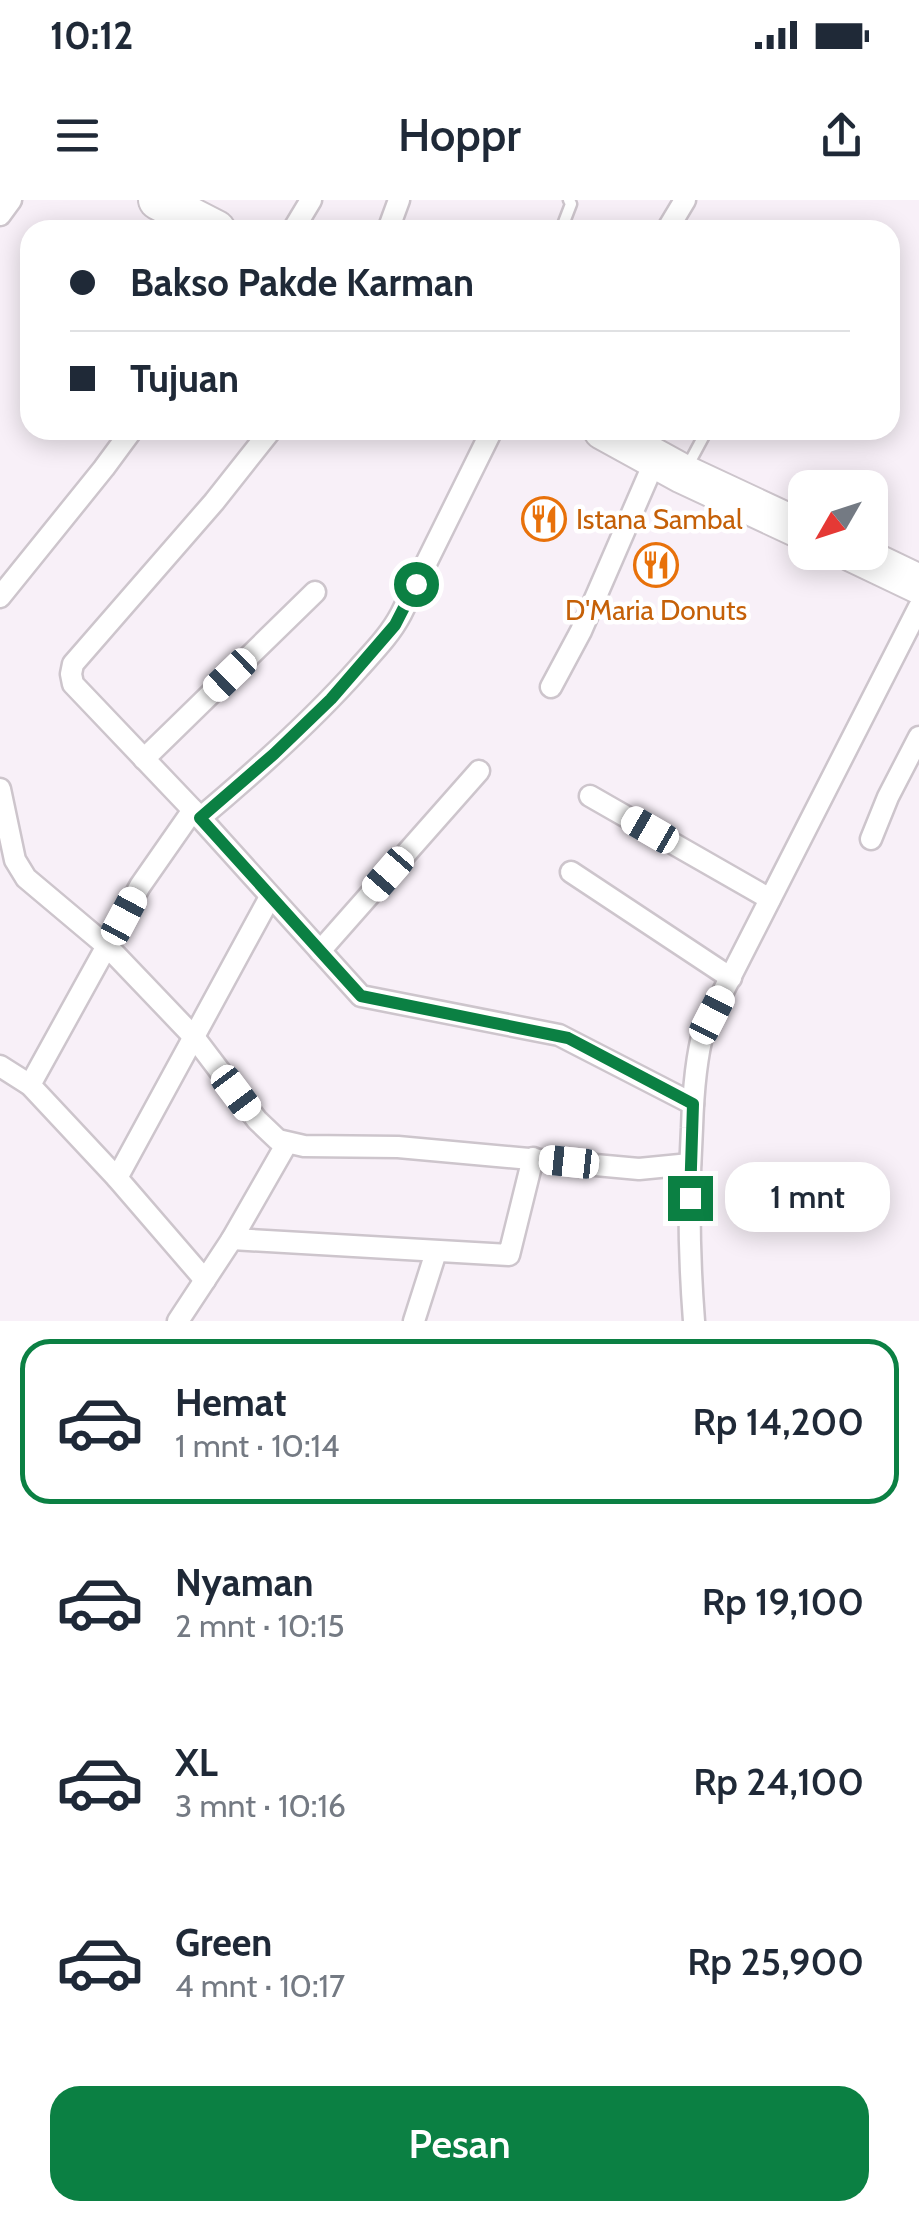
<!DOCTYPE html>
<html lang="id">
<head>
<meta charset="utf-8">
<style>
  :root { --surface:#fff; --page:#f2f2f3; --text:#1f2937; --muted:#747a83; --line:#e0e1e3; --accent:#0b8043 }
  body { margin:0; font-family:Cabin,sans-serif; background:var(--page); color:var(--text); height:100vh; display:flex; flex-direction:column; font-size:38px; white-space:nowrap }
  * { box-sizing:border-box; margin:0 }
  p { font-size:32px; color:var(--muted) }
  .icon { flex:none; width:55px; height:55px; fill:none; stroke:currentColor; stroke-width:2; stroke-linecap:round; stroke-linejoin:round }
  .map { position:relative; height:1121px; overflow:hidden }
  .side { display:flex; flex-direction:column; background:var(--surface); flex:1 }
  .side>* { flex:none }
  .top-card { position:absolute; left:20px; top:20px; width:880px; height:220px; border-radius:30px; box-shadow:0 5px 25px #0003; display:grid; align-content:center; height:220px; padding:0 50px; background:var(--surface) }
  .needle { width:65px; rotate:231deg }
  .fabs { position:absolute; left:788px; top:270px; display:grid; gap:20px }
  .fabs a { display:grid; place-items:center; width:100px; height:100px; border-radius:20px; background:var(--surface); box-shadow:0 5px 25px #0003; font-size:50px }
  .end { position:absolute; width:45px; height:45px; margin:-22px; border:12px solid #0b8043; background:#fff; box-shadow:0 0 0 5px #fff }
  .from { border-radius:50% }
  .bubble { position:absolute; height:70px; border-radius:30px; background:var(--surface); box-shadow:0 5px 25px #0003; font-size:32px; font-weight:600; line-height:70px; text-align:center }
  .car { position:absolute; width:30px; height:60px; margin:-30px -15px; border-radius:12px; box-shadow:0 0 8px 2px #0007; background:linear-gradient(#fff 24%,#345 0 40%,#fff 0 76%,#345 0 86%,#fff 0) }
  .top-card b { display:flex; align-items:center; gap:35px; height:95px; font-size:38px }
  .top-card b+b { border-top:2px solid var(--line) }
  .top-card i { width:25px; height:25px; background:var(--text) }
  ul { padding:18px 0 0; list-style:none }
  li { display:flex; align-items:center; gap:30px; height:165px; margin:0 20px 15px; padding:0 30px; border:5px solid transparent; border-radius:30px }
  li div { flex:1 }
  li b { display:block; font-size:38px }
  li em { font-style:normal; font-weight:600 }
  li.selected { border-color:var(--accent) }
  li>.icon { width:90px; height:90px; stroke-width:1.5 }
  .action { display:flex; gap:20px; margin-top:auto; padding:20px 50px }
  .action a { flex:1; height:115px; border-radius:30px; background:var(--accent); color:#fff; font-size:40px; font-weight:600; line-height:115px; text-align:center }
  .status { display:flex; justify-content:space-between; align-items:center; height:70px; padding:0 50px; background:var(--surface); direction:ltr }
  .status svg { height:28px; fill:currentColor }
  header { display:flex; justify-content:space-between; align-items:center; height:130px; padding:0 50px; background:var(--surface); font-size:45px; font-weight:600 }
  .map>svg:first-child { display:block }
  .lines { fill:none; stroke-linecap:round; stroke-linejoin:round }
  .lane-casing { stroke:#cdc5cc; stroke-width:15 }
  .street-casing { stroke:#cdc5cc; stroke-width:25 }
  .highway-casing { stroke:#cdc5cc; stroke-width:42 }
  .lane { stroke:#fff; stroke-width:10 }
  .street { stroke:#fff; stroke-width:20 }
  .highway { stroke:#fff; stroke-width:38 }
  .route { stroke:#0b8043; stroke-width:12 }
  .labels { text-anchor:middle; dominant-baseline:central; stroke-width:9; stroke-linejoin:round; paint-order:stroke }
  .food-label { font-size:28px; fill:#c56008; stroke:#fff; text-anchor:start }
</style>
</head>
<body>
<div class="status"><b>10:12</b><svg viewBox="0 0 49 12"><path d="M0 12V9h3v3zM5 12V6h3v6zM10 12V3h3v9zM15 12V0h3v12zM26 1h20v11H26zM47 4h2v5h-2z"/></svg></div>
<header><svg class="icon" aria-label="menu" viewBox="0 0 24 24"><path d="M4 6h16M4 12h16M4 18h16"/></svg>Hoppr<svg class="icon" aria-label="share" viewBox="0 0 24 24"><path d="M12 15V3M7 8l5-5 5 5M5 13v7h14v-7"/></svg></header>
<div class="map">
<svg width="919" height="1121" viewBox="0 0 919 1121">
  <rect width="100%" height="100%" fill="#f8f0f8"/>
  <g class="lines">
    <g class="lane-casing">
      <g id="lane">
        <path d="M561 30 571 4 569 0"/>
        <path d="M686 269 707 230"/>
      </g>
    </g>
    <g class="street-casing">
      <g id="street">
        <path d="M0 15 11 0"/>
        <path d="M293 30 311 0"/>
        <path d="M388 30 399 0"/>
        <path d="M667 30 685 0"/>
        <path d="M271 230 214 302 73 464 71 474 73 484 193 610 361 796 559 835 693 904"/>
        <path d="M0 397 104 268 132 230"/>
        <path d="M551 487 581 431 656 258"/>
        <path d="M144 559 315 392"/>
        <path d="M0 589 15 660 26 678 108 747 194 837 257 920 278 940 304 946 398 947 639 969 690 964"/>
        <path d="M590 596 770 699"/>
        <path d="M200 618C256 571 310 523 358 469 374 451 390 435 401 414L492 230"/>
        <path d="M871 639 888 597 919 537"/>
        <path d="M571 672 731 778"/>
        <path d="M320 751 479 571"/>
        <path d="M0 866 30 885 117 978 205 1080"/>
        <path d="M30 885 140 686 193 610"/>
        <path d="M117 978 270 697"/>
        <path d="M232 1039 509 1055 533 958"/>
        <path d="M178 1121 232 1039 287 943"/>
        <path d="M414 1121 436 1052"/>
        <path d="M694 1121C689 1057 688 993 692 928 693 896 695 861 704 829L919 407"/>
      </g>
    </g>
    <g class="highway-casing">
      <g id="highway">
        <path d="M158 0 216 30"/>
        <path d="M603 230 683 274 805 331"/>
        <path d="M852 352 919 384"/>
      </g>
    </g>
    <use href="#lane" class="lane"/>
    <use href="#street" class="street"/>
    <use href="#highway" class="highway"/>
  </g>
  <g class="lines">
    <path class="route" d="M416 384 395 425 331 499 274 554 200 618 361 796 568 838 693 904 690 998"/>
  </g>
  <defs>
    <g id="restaurant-ring" transform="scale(2.25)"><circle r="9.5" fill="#fff" stroke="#e8710a" stroke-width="1.5"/><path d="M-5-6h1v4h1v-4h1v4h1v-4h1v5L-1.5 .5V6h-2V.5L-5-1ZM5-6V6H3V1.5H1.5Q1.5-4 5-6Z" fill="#e8710a"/></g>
  </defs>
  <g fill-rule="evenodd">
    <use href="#restaurant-ring" x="544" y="319"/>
    <use href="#restaurant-ring" x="656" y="365"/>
  </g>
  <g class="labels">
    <g class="food-label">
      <text x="576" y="319">Istana Sambal</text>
      <text x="656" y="410" text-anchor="middle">D'Maria Donuts</text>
    </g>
  </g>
</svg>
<div class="fabs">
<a><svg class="needle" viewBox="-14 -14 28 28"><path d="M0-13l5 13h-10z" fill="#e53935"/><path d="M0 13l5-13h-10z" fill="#747a83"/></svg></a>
</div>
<i class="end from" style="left:416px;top:384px"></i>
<i class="end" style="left:690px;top:998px"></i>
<div class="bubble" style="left:725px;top:962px;width:165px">1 mnt</div>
<i class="car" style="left:230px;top:475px;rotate:226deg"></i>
<i class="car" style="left:650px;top:630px;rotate:300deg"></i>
<i class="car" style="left:388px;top:674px;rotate:221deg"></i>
<i class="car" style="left:124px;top:716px;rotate:28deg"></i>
<i class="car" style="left:712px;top:815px;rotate:27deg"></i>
<i class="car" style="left:236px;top:893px;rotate:143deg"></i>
<i class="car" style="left:569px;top:962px;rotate:276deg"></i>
<div class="top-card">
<b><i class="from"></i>Bakso Pakde Karman</b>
<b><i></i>Tujuan</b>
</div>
</div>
<section class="side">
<ul>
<li class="selected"><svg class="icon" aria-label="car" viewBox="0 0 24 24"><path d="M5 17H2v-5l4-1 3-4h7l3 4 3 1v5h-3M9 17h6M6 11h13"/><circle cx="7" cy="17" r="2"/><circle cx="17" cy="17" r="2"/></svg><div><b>Hemat</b><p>1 mnt · 10:14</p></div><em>Rp 14,200</em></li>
<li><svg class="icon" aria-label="car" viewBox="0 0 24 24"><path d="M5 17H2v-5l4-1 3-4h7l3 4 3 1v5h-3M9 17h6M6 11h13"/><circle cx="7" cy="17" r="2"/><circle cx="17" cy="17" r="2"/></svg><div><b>Nyaman</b><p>2 mnt · 10:15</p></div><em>Rp 19,100</em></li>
<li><svg class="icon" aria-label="car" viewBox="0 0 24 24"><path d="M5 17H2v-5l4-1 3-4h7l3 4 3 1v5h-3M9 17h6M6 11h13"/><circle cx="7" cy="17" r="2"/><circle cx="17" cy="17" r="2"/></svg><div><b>XL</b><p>3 mnt · 10:16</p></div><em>Rp 24,100</em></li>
<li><svg class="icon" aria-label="car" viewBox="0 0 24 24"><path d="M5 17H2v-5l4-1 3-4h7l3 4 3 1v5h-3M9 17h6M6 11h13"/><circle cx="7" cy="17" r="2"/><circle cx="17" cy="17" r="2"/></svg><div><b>Green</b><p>4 mnt · 10:17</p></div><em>Rp 25,900</em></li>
</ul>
<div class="action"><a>Pesan</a></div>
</section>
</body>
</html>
